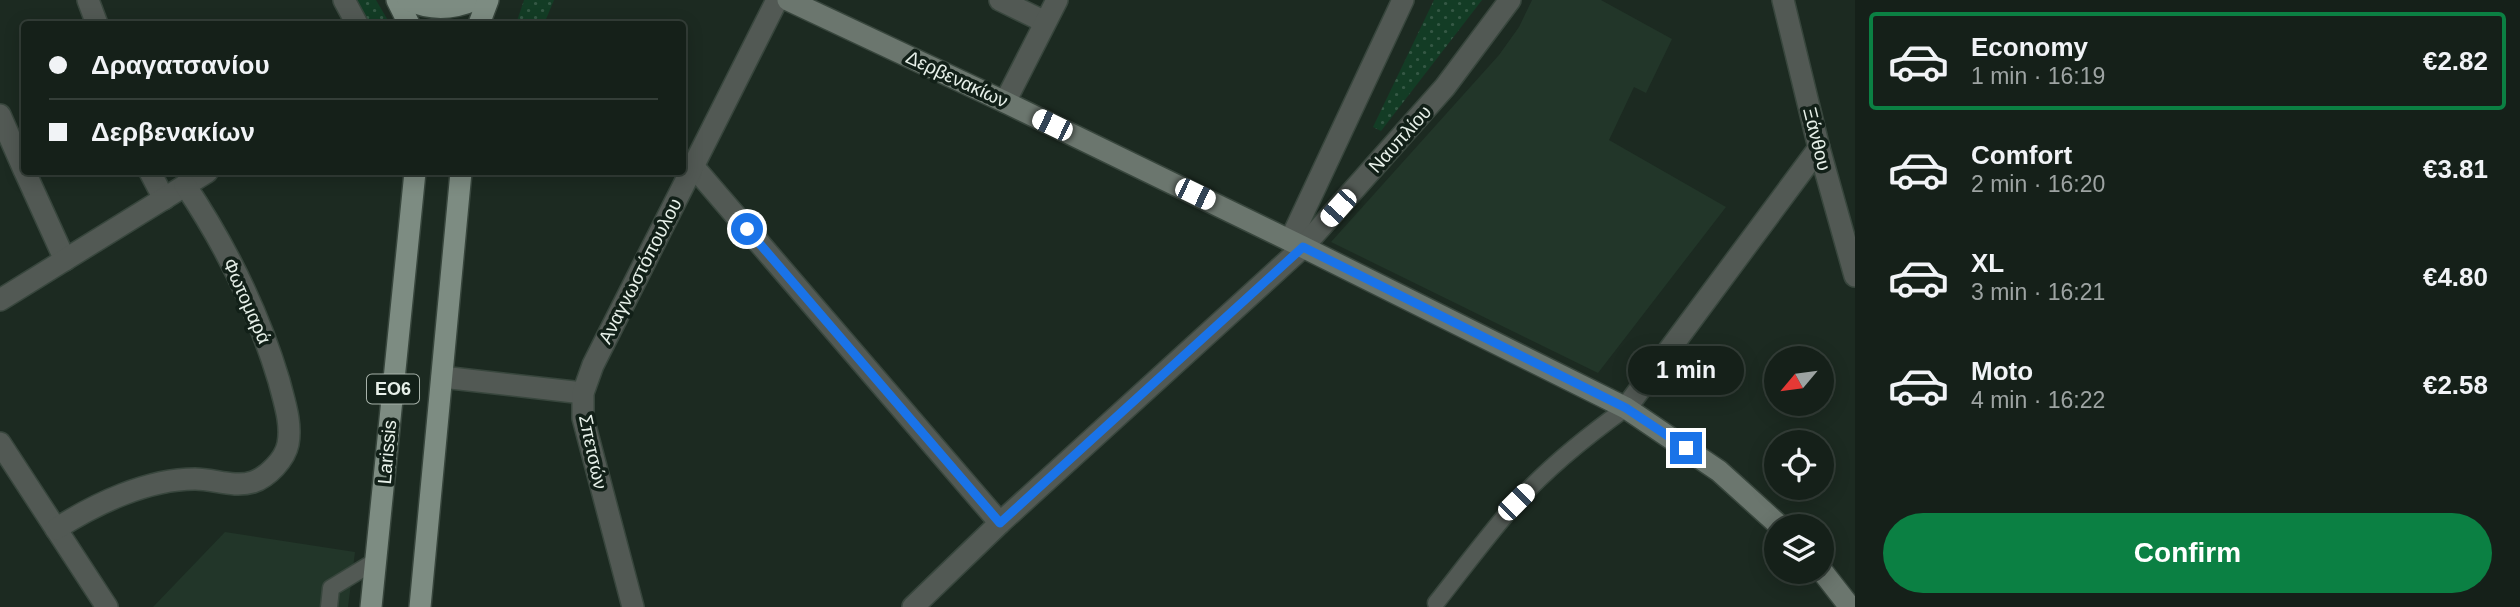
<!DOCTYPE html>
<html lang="en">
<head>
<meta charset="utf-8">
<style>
  :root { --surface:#152019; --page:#1e2822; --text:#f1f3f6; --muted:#9da3a2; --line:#343e38; --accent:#0b8043 }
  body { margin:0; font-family:Helvetica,sans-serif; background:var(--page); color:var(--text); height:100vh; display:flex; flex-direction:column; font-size:26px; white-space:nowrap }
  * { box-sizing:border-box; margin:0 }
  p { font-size:23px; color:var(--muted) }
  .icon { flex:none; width:38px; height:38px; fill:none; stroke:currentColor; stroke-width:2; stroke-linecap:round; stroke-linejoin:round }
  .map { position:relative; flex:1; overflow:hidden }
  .side { display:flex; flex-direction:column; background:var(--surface); width:665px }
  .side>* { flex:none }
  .top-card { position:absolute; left:21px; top:21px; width:665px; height:154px; border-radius:7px; box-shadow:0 4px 18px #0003,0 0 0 2px var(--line); display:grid; align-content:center; height:154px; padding:0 28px; background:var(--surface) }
  .needle { width:46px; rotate:241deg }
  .controls { position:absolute; left:1764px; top:346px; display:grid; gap:14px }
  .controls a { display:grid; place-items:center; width:70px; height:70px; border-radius:50%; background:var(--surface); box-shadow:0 4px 18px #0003,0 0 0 2px var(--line); font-size:35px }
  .end { position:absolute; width:32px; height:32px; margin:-16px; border:9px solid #1a73e8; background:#fff; box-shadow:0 0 0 4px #fff }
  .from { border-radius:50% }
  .bubble { position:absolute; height:49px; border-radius:24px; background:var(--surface); box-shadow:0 4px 18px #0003,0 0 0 2px var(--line); font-size:23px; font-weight:700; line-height:49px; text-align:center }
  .car { position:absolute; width:21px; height:42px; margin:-21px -10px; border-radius:9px; box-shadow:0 0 5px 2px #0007; background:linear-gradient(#fff 24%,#345 0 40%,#fff 0 76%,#345 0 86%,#fff 0) }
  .top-card b { display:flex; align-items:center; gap:24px; height:66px; font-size:26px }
  .top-card b+b { border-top:2px solid var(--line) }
  .top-card i { width:18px; height:18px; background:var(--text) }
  ul { padding:12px 0 0; list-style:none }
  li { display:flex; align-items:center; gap:21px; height:98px; margin:0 14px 10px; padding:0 14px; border:4px solid transparent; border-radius:7px }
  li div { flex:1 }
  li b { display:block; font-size:26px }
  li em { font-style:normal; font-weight:700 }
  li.current { border-color:var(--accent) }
  li>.icon { width:63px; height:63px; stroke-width:1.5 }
  .button { display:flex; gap:14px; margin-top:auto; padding:14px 28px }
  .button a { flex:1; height:80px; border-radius:42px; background:var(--accent); color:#fff; font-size:28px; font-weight:700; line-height:80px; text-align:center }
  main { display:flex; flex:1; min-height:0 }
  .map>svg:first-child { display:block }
  .built { fill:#223629 }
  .grass { fill:url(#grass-dots) }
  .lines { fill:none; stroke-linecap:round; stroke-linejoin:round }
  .lane-casing { stroke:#38463d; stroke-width:19 }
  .street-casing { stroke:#38463d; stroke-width:24 }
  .secondary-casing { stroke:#38463d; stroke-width:24 }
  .primary-casing { stroke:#38463d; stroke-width:24 }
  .lane { stroke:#525954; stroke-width:16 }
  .street { stroke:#525954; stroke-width:21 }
  .secondary { stroke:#6b766e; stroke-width:21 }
  .primary { stroke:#7d8c82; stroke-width:21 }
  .route { stroke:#1a73e8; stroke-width:9 }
  .labels { text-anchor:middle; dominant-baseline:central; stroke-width:7; stroke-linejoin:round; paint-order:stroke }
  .shield { fill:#122018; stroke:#a7b2aa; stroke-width:2 }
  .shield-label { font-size:18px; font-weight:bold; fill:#e7f0e9 }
  .street-label { font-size:19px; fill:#e7f0e9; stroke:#122018 }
</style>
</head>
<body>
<main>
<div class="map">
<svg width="1855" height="607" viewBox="0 0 1855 607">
  <defs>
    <pattern id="grass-dots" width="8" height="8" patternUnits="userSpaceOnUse" patternTransform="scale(1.75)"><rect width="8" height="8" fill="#133c25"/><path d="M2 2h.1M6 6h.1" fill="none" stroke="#355845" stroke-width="1.8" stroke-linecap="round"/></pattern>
  </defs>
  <rect width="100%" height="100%" fill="#1c2a21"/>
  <g class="built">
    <path d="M1532 0H1601L1672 39 1646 93 1634 87 1609 140 1726 207 1598 373 1331 242 1499 55 1519 27Z"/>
    <path d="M225 532 355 552 348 607H153Z"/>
  </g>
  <g class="grass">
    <path d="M357 0H376L390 24H369Z"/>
    <path d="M524 0H554L544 24H516Z"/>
    <path d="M1434 0H1482L1381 131 1373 127Z"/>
  </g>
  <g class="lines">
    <g class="lane-casing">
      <g id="lane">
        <path d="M1436 603C1462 570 1488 535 1516 503 1548 467 1587 436 1626 408"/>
        <path d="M329 607 331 588 377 560"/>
      </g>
    </g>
    <g class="street-casing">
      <g id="street">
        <path d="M88 0 97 24"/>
        <path d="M344 0 357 24"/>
        <path d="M1000 0 1045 22"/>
        <path d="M1783 0 1819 148 1855 276"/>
        <path d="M1005 102 1057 0"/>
        <path d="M0 115 24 170"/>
        <path d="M693 166 1000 523"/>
        <path d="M25 172 65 260"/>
        <path d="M150 172 164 199"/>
        <path d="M1290 241 1403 0"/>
        <path d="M0 300 207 172"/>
        <path d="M442 377 583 393"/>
        <path d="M1626 408 1819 148"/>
        <path d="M0 443 107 607"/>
        <path d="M56 529C95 504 147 479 195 479 214 479 234 488 253 482 268 477 285 459 288 444 292 423 284 401 279 381 258 311 226 246 185 185"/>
        <path d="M633 607 583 418V393L593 365 777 0"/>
        <path d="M913 607 1000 523 1303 247 1445 87 1510 0"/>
      </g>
    </g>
    <g class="secondary-casing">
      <g id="secondary">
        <path d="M788 0 1005 102 1303 247 1626 408 1719 471 1781 527"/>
        <path d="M1822 571 1850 607"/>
      </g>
    </g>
    <g class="primary-casing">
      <g id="primary">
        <path d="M397 0 409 24"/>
        <path d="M408 0C430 10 451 10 474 0"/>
        <path d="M479 24 488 0"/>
        <path d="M371 607 415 172"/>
        <path d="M420 607 461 172"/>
      </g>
    </g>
    <use href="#lane" class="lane"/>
    <use href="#street" class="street"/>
    <use href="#secondary" class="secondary"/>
    <use href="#primary" class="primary"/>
  </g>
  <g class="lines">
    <path class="route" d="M747 229 1000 523 1303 247 1626 408 1686 448"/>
  </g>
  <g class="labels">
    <rect class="shield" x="367" y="374.5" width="52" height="29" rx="5"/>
    <g class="shield-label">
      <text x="393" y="389">ΕΟ6</text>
    </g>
    <g class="street-label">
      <text transform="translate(957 79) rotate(25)">Δερβενακίων</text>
      <text transform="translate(1400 139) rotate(-48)">Ναυπλίου</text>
      <text transform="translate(1817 139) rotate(76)">Ξάνθου</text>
      <text transform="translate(640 271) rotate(-63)">Αναγνωστόπουλου</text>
      <text transform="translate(247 301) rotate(66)">Φωτομαρά</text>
      <text transform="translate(387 452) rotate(-85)">Larissis</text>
      <text transform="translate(593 452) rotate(78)">Σπετσών</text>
    </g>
  </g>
</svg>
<div class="controls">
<a><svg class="needle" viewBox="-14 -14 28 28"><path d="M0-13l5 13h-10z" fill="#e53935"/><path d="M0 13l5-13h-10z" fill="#9da3a2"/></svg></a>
<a><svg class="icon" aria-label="locate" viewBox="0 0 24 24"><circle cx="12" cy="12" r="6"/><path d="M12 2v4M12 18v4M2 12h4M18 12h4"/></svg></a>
<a><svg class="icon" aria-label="layers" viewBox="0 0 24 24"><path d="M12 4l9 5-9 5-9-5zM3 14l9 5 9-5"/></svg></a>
</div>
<i class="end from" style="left:747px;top:229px"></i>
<i class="end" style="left:1686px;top:448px"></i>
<div class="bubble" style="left:1628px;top:346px;width:116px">1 min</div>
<i class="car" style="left:1052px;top:125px;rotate:296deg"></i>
<i class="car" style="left:1195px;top:194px;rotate:116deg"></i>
<i class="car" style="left:1338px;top:208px;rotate:222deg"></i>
<i class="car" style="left:1516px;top:502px;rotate:45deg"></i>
<div class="top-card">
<b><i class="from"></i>Δραγατσανίου</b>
<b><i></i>Δερβενακίων</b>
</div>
</div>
<section class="side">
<ul>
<li class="current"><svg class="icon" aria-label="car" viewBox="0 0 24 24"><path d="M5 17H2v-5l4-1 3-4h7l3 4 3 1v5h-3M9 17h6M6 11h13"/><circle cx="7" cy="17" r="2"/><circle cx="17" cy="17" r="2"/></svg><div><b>Economy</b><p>1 min · 16:19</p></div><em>€2.82</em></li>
<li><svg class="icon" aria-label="car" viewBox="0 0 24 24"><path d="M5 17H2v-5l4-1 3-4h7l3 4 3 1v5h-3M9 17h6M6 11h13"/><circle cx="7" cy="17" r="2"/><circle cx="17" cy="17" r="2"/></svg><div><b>Comfort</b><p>2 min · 16:20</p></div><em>€3.81</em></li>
<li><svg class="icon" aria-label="car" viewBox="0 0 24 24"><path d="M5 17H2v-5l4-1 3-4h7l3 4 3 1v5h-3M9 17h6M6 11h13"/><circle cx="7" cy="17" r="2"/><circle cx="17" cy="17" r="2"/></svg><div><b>XL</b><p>3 min · 16:21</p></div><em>€4.80</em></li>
<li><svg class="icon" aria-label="car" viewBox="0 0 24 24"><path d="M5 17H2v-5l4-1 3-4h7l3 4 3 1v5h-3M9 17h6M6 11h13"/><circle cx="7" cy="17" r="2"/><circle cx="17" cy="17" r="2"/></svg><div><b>Moto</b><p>4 min · 16:22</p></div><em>€2.58</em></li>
</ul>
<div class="button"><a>Confirm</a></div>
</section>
</main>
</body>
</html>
